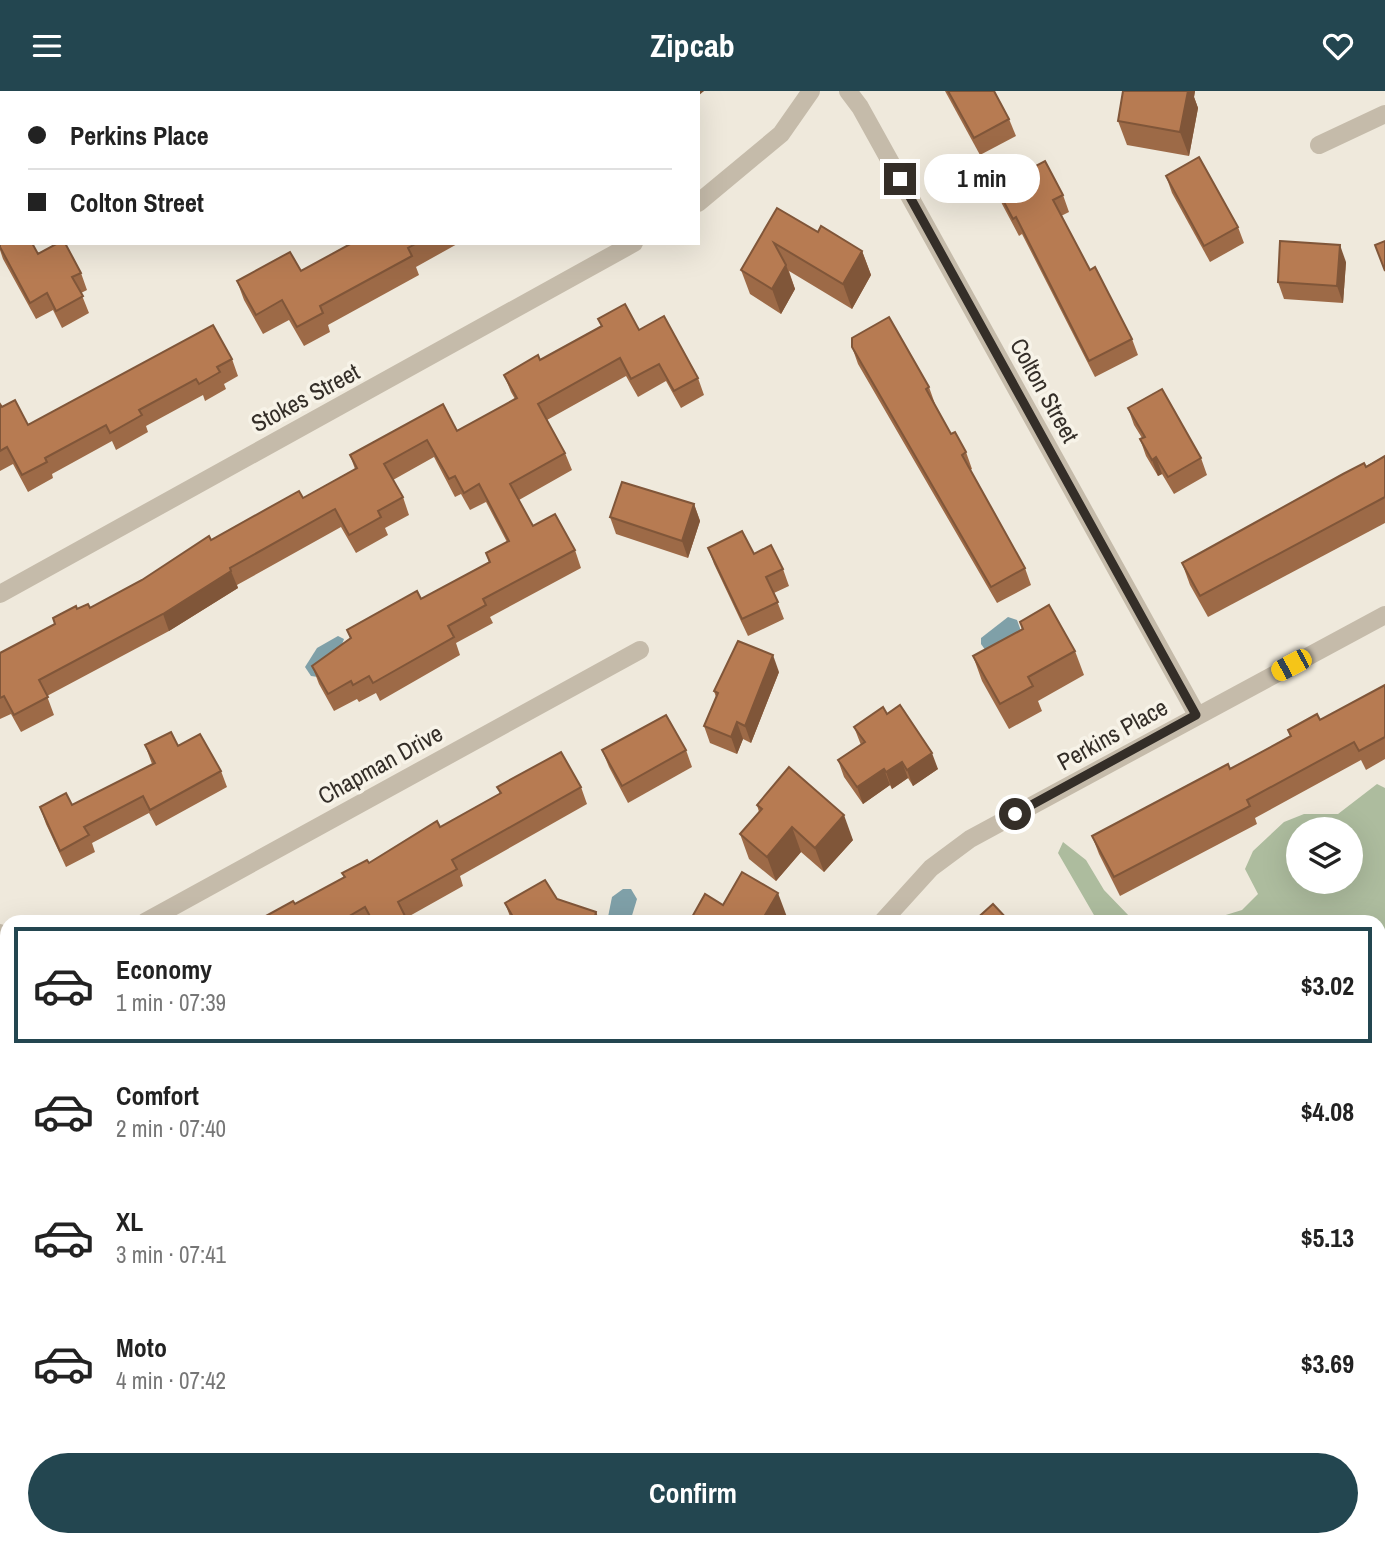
<!DOCTYPE html>
<html lang="en">
<head>
<meta charset="utf-8">
<style>
  :root { --surface:#fff; --page:#f2f2f2; --text:#222; --muted:#767676; --line:#e0e0e0; --accent:#234650 }
  body { margin:0; font-family:"Archivo Narrow",sans-serif; background:var(--page); color:var(--text); height:100vh; display:flex; flex-direction:column; font-size:26px; white-space:nowrap }
  * { box-sizing:border-box; margin:0 }
  p { font-size:23px; color:var(--muted) }
  .icon { flex:none; width:38px; height:38px; fill:none; stroke:currentColor; stroke-width:2; stroke-linecap:round; stroke-linejoin:round }
  .map { position:relative; flex:1; overflow:hidden }
  .sheet { position:absolute; left:0px; top:824px; width:1386px; height:632px; display:flex; flex-direction:column; background:var(--surface); border-radius:21px 21px 0 0; box-shadow:0 7px 28px #0002 }
  .sheet>* { flex:none }
  .top-card { position:absolute; left:0px; top:0px; width:700px; height:154px; box-shadow:0 7px 28px #0002; display:grid; align-content:center; height:154px; padding:0 28px; background:var(--surface) }
  .tools { position:absolute; left:1286px; top:726px; display:grid; gap:14px }
  .tools a { display:grid; place-items:center; width:77px; height:77px; border-radius:50%; background:var(--surface); box-shadow:0 7px 28px #0002; font-size:35px }
  .end { position:absolute; width:32px; height:32px; margin:-16px; border:9px solid #342e28; background:#fff; box-shadow:0 0 0 4px #fff }
  .from { border-radius:50% }
  .bubble { position:absolute; height:49px; border-radius:24px; background:var(--surface); box-shadow:0 7px 28px #0002; font-size:23px; font-weight:700; line-height:49px; text-align:center }
  .car { position:absolute; width:21px; height:42px; margin:-21px -10px; border-radius:9px; box-shadow:0 0 5px 2px #0007; background:linear-gradient(#f5c518 24%,#345 0 40%,#f5c518 0 76%,#345 0 86%,#f5c518 0) }
  .top-card b { display:flex; align-items:center; gap:24px; height:66px; font-size:26px }
  .top-card b+b { border-top:2px solid var(--line) }
  .top-card i { width:18px; height:18px; background:var(--text) }
  ul { padding:12px 0 0; list-style:none }
  li { display:flex; align-items:center; gap:21px; height:116px; margin:0 14px 10px; padding:0 14px; border:4px solid transparent; border-radius:0px }
  li div { flex:1 }
  li b { display:block; font-size:26px }
  li em { font-style:normal; font-weight:700 }
  li.current { border-color:var(--accent) }
  li>.icon { width:63px; height:63px; stroke-width:1.5 }
  .button { display:flex; gap:14px; margin-top:auto; padding:14px 28px }
  .button a { flex:1; height:80px; border-radius:42px; background:var(--accent); color:#fff; font-size:28px; font-weight:700; line-height:80px; text-align:center }
  header { display:flex; justify-content:space-between; align-items:center; height:91px; padding:0 28px; background:var(--accent); color:#fff; font-size:32px; font-weight:700 }
  .map>svg:first-child { display:block }
  .green { fill:#adbc9e; fill-rule:evenodd }
  .water { fill:#7fa0a8 }
  .lines { fill:none; stroke-linecap:round; stroke-linejoin:round }
  .minor { stroke:#c5bbaa; stroke-width:18 }
  .wall { fill:#9d6a47 }
  .shaded-wall { fill:#805639 }
  .building { fill:#b77b52; stroke:#805639; stroke-width:2 }
  .route { stroke:#342e28; stroke-width:9 }
  .labels { text-anchor:middle; dominant-baseline:central; stroke-width:7; stroke-linejoin:round; paint-order:stroke }
  .street-label { font-size:24px; fill:#342e28; stroke:#f7f3e8 }
</style>
</head>
<body>
<header><svg class="icon" aria-label="menu" viewBox="0 0 24 24"><path d="M4 6h16M4 12h16M4 18h16"/></svg>Zipcab<svg class="icon" aria-label="heart" viewBox="0 0 24 24"><path d="M12 20l-8-8c-3-5 5-10 8-4 3-6 11-1 8 4z"/></svg></header>
<div class="map">
<svg width="1385" height="1455" viewBox="0 0 1385 1455">
  <rect width="100%" height="100%" fill="#efe9dc"/>
  <g class="green">
    <path d="M1377 693 1385 697V1328L1379 1318V831H1203L1242 819 1258 803 1245 778 1253 760 1284 731 1304 723H1338ZM1298 738H1351V791H1298Z"/>
    <path d="M1063 751 1086 769 1104 799 1130 826 1158 831H1098L1058 762Z"/>
  </g>
  <g class="water">
    <path d="M1008 526 1017 529 1021 540 986 560 981 553V547Z"/>
    <path d="M338 545 344 548 341 556 318 586 311 585 305 576 317 557Z"/>
    <path d="M623 798H631L637 808 630 831H607L612 806Z"/>
  </g>
  <g class="lines">
    <g class="minor">
      <path d="M848 0 860 16 1197 624"/>
      <path d="M1319 54 1385 23"/>
      <path d="M698 112 781 43 811 0"/>
      <path d="M0 503 634 152"/>
      <path d="M145 831 640 559"/>
      <path d="M882 831 931 777 970 748 1385 524"/>
      <path d="M0 842 7 855"/>
      <path d="M0 915 7 911"/>
      <path d="M587 1449 596 1455"/>
      <path d="M1180 1449 1184 1455"/>
      <path d="M506 1455 510 1449"/>
    </g>
  </g>
  <g class="wall">
    <path d="M160 0H286L287 2H161Z"/>
    <path d="M314 0H404V1L403 2H315Z"/>
    <path d="M646 0H704L698 2H648Z"/>
    <path d="M945 0H994L1009 28 1016 45 980 64Z"/>
    <path d="M1123 0H1195L1194 6 1198 17 1189 65 1127 54 1118 30Z"/>
    <path d="M1166 85 1238 136 1244 152 1210 171 1172 102Z"/>
    <path d="M996 96 1063 104 1069 121 1061 125 1090 179 1132 248 1138 264 1095 286 1022 143 1019 145 1002 113Z"/>
    <path d="M777 117 818 141 862 160 871 184 852 218 789 180 795 198 781 223 750 203 741 179Z"/>
    <path d="M0 150 38 163 81 182 87 199 81 202 89 222 62 237 53 219 36 228 3 168 0 159Z"/>
    <path d="M352 152H459L416 176 419 184 328 234 330 241 304 255 289 229 263 243 244 209 237 190 301 180Z"/>
    <path d="M1346 171 1343 212 1284 208 1278 191Z"/>
    <path d="M598 228 639 239 698 287 704 304 681 317 666 290 638 306 626 285 547 329 565 362 572 379 519 409 533 435 575 459 581 477 490 526 493 532 456 552 460 564 380 610 376 602 359 611 357 608 334 620 319 593 312 575 350 547 347 539 421 508 489 471 486 462 507 451 486 411 470 419 461 403 455 406 434 366 393 389 403 406 409 424 385 437 388 444 356 462 341 436 237 494 238 497 169 540 47 605 54 624 21 641 11 623 0 628V562L55 533 53 527 77 518 90 517 142 489 211 449 303 407 355 378 350 364 457 340 515 308 511 301 504 284 540 269 601 235Z"/>
    <path d="M852 256 929 296 935 313 934 314 951 343 966 361 972 378 970 379 1025 477 1031 494 997 512 858 273Z"/>
    <path d="M232 268 238 285 224 293 226 298 205 310 203 304 146 335 148 341 116 359 112 350 52 383 53 387 28 401 13 373 0 380V313L2 316 28 334Z"/>
    <path d="M1128 317 1201 367 1207 384 1174 403 1162 383 1158 385 1146 365 1140 348 1142 347 1134 334Z"/>
    <path d="M1385 365V432L1208 526 1190 494 1182 472Z"/>
    <path d="M694 413 700 430 688 467 616 443 610 426Z"/>
    <path d="M708 457 754 463 783 478 789 495 774 502 784 528 748 545 714 473Z"/>
    <path d="M1020 531 1075 560 1084 584 1038 610 1042 620 1009 638 982 590 973 565 1022 538Z"/>
    <path d="M779 581 751 652 743 648 737 663 710 652 704 635 716 606 714 600Z"/>
    <path d="M1385 594V668L1366 679 1361 669 1255 727 1257 733 1120 805 1099 763 1092 745 1230 678 1290 645 1288 639 1320 629Z"/>
    <path d="M887 623 938 678 913 695 908 687 892 698 890 694 863 713 844 686 838 669 861 654 854 636Z"/>
    <path d="M145 654 178 655 221 680 227 696 156 735 149 722 92 752 95 761 66 776 46 733 40 716 72 714 152 673Z"/>
    <path d="M602 659H686L692 676 628 712 609 676Z"/>
    <path d="M497 696H581L587 713 460 785 463 795 406 827 408 831H255L295 813 344 787 342 782 369 772 440 736 500 703Z"/>
    <path d="M757 714 853 749 824 781 801 761 776 790 749 768 740 743 759 721Z"/>
    <path d="M557 808 596 821 600 831H601H512L505 812Z"/>
    <path d="M0 984 7 997V1068L0 1072Z"/>
    <path d="M0 1362 7 1366V1431L6 1429 0 1425Z"/>
    <path d="M26 1449H174L175 1453 174 1455H36Z"/>
    <path d="M328 1449H352L349 1455H338Z"/>
    <path d="M352 1449H404L400 1455H363Z"/>
    <path d="M713 1449H789L791 1455H720Z"/>
    <path d="M1045 1449H1098L1102 1455H1049Z"/>
  </g>
  <g class="shaded-wall">
    <path d="M270 0H286L287 2H269Z"/>
    <path d="M673 0H693L694 2H671Z"/>
    <path d="M695 0H704L698 5V2H695Z"/>
    <path d="M1186 0H1195L1194 6 1198 17 1189 65 1180 41Z"/>
    <path d="M1340 154 1346 171 1343 212 1337 195Z"/>
    <path d="M862 160 871 184 852 218 843 193Z"/>
    <path d="M786 174 795 198 781 223 772 198Z"/>
    <path d="M1156 366 1162 383 1158 385 1152 369Z"/>
    <path d="M694 413 700 430 688 467 682 450Z"/>
    <path d="M231 480 238 497 169 540 163 523Z"/>
    <path d="M773 564 779 581 751 652 745 635Z"/>
    <path d="M737 631 743 648 737 663 731 646Z"/>
    <path d="M932 662 938 678 913 695 907 679Z"/>
    <path d="M902 671 908 687 892 698 886 681Z"/>
    <path d="M884 678 890 694 863 713 857 696Z"/>
    <path d="M844 724 853 749 824 781 815 757Z"/>
    <path d="M792 736 801 761 776 790 767 766Z"/>
    <path d="M778 802 787 826 784 831H761Z"/>
    <path d="M596 821 600 831 594 829Z"/>
    <path d="M40 1449H43L46 1455H42Z"/>
    <path d="M107 1449H117L120 1455H104Z"/>
    <path d="M153 1449H174L175 1453 174 1455H150Z"/>
    <path d="M342 1449H352L349 1455H345Z"/>
    <path d="M388 1449H404L400 1455H385Z"/>
    <path d="M784 1449H789L791 1455H779Z"/>
  </g>
  <g class="building">
    <path d="M173 0H270L269 2H175Z"/>
    <path d="M316 0H371L372 2H317Z"/>
    <path d="M655 0H673L671 2H656Z"/>
    <path d="M948 0H994L1009 28 974 47Z"/>
    <path d="M1123 0H1188L1180 41 1118 30Z"/>
    <path d="M1199 66 1238 136 1204 155 1166 85Z"/>
    <path d="M1045 70 1063 104 1053 109 1090 179 1095 176 1132 248 1089 270 1016 126 1013 128 996 96Z"/>
    <path d="M777 117 818 141 821 135 862 160 843 193 774 152 786 174 772 198 741 179Z"/>
    <path d="M2 149V152H32L38 163 58 152H65L81 182 72 186 83 205 56 220 47 202 30 212 0 156V150Z"/>
    <path d="M1280 150 1340 154 1337 195 1278 191Z"/>
    <path d="M1385 150V180L1375 154Z"/>
    <path d="M352 152H417L408 157 412 165 320 215 323 222 297 236 282 209 256 224 237 190 290 161 301 180Z"/>
    <path d="M625 213 639 239 664 225 698 287 674 300 659 273 631 288 620 267 538 313 565 362 510 393 533 435 555 423 575 459 483 508 486 514 448 535 454 546 373 592 369 585 353 594 351 590 328 603 312 575 351 547 347 539 417 500 421 508 490 471 486 462 509 450 479 393 464 402 455 385 449 388 427 349 384 373 403 406 378 420 381 426 349 444 335 418 230 477 231 480 163 523 39 589 48 606 14 624 4 605 0 607V562L55 533 53 527 76 515 77 518 88 513 90 517 142 489 209 445 211 449 299 400 303 407 357 377 350 364 443 313 457 340 517 307 504 284 538 264 540 269 602 235 598 228Z"/>
    <path d="M889 226 929 296 926 298 951 343 955 341 966 361 962 364 1025 477 991 496 852 256V247Z"/>
    <path d="M213 234 232 268 217 276 220 281 199 293 196 288 139 319 142 324 110 342 106 334 45 367 47 371 22 384 7 356 0 360V313L2 316 15 309 28 334Z"/>
    <path d="M1162 298 1201 367 1168 386 1156 366 1152 369 1140 348 1145 346 1128 317Z"/>
    <path d="M1385 365V406L1200 505 1182 472 1343 383 1364 372 1366 376Z"/>
    <path d="M622 391 694 413 682 450 610 426Z"/>
    <path d="M742 440 754 463 771 454 783 478 766 486 778 511 742 528 708 457Z"/>
    <path d="M1049 514 1075 560 1028 586 1033 595 1000 613 973 565 1023 538 1020 531Z"/>
    <path d="M738 550 773 564 745 635 737 631 731 646 704 635 718 602 714 600Z"/>
    <path d="M1385 594V646L1359 660 1354 651 1247 709 1250 715 1114 786 1092 745 1228 673 1230 678 1291 645 1288 639 1317 623 1320 629Z"/>
    <path d="M900 614 932 662 907 679 902 671 886 681 884 678 857 696 838 669 865 651 854 636 883 616 887 623Z"/>
    <path d="M666 624 686 659 622 695 602 659Z"/>
    <path d="M171 641 178 655 200 643 221 680 150 719 143 705 84 736 89 744 60 760 40 716 66 702 72 714 155 672 145 654Z"/>
    <path d="M561 661 581 696 452 769 457 778 398 811 405 825 393 831H373L365 816 339 831H255L293 810 295 813 345 786 342 782 367 769 369 772 437 730 440 736 501 702 497 696Z"/>
    <path d="M789 676 844 724 815 757 792 736 767 766 740 743 762 718 757 714Z"/>
    <path d="M742 781 778 802 761 831H701L692 826 705 803 723 814Z"/>
    <path d="M545 789 557 808 596 821 594 829 601 831H516L505 812Z"/>
    <path d="M993 813 1010 831H973Z"/>
    <path d="M0 984 7 997V1042L0 1046Z"/>
    <path d="M0 1362 7 1366V1418L1 1414 4 1408 0 1406Z"/>
    <path d="M65 1449H107L104 1455H75Z"/>
    <path d="M131 1449H153L150 1455H140Z"/>
    <path d="M376 1449H388L385 1454Z"/>
    <path d="M726 1449H784L779 1455H732Z"/>
    <path d="M1050 1449H1098L1102 1455H1053Z"/>
    <path d="M1260 1449H1302L1305 1455H1263Z"/>
  </g>
  <g class="lines">
    <path class="route" d="M900 88 1196 624 1015 723"/>
  </g>
  <g class="labels">
    <g class="street-label">
      <text transform="translate(1045 299) rotate(61)">Colton Street</text>
      <text transform="translate(305 306) rotate(-28)">Stokes Street</text>
      <text transform="translate(1112 643) rotate(-29)">Perkins Place</text>
      <text transform="translate(380 673) rotate(-29)">Chapman Drive</text>
    </g>
  </g>
</svg>
<div class="tools">
<a><svg class="icon" aria-label="layers" viewBox="0 0 24 24"><path d="M12 4l9 5-9 5-9-5zM3 14l9 5 9-5"/></svg></a>
</div>
<i class="end from" style="left:1015px;top:723px"></i>
<i class="end" style="left:900px;top:88px"></i>
<div class="bubble" style="left:924px;top:63px;width:116px">1 min</div>
<i class="car" style="left:1291px;top:574px;rotate:242deg"></i>
<div class="top-card">
<b><i class="from"></i>Perkins Place</b>
<b><i></i>Colton Street</b>
</div>
<section class="sheet">
<ul>
<li class="current"><svg class="icon" aria-label="car" viewBox="0 0 24 24"><path d="M5 17H2v-5l4-1 3-4h7l3 4 3 1v5h-3M9 17h6M6 11h13"/><circle cx="7" cy="17" r="2"/><circle cx="17" cy="17" r="2"/></svg><div><b>Economy</b><p>1 min · 07:39</p></div><em>$3.02</em></li>
<li><svg class="icon" aria-label="car" viewBox="0 0 24 24"><path d="M5 17H2v-5l4-1 3-4h7l3 4 3 1v5h-3M9 17h6M6 11h13"/><circle cx="7" cy="17" r="2"/><circle cx="17" cy="17" r="2"/></svg><div><b>Comfort</b><p>2 min · 07:40</p></div><em>$4.08</em></li>
<li><svg class="icon" aria-label="car" viewBox="0 0 24 24"><path d="M5 17H2v-5l4-1 3-4h7l3 4 3 1v5h-3M9 17h6M6 11h13"/><circle cx="7" cy="17" r="2"/><circle cx="17" cy="17" r="2"/></svg><div><b>XL</b><p>3 min · 07:41</p></div><em>$5.13</em></li>
<li><svg class="icon" aria-label="car" viewBox="0 0 24 24"><path d="M5 17H2v-5l4-1 3-4h7l3 4 3 1v5h-3M9 17h6M6 11h13"/><circle cx="7" cy="17" r="2"/><circle cx="17" cy="17" r="2"/></svg><div><b>Moto</b><p>4 min · 07:42</p></div><em>$3.69</em></li>
</ul>
<div class="button"><a>Confirm</a></div>
</section>
</div>
</body>
</html>
